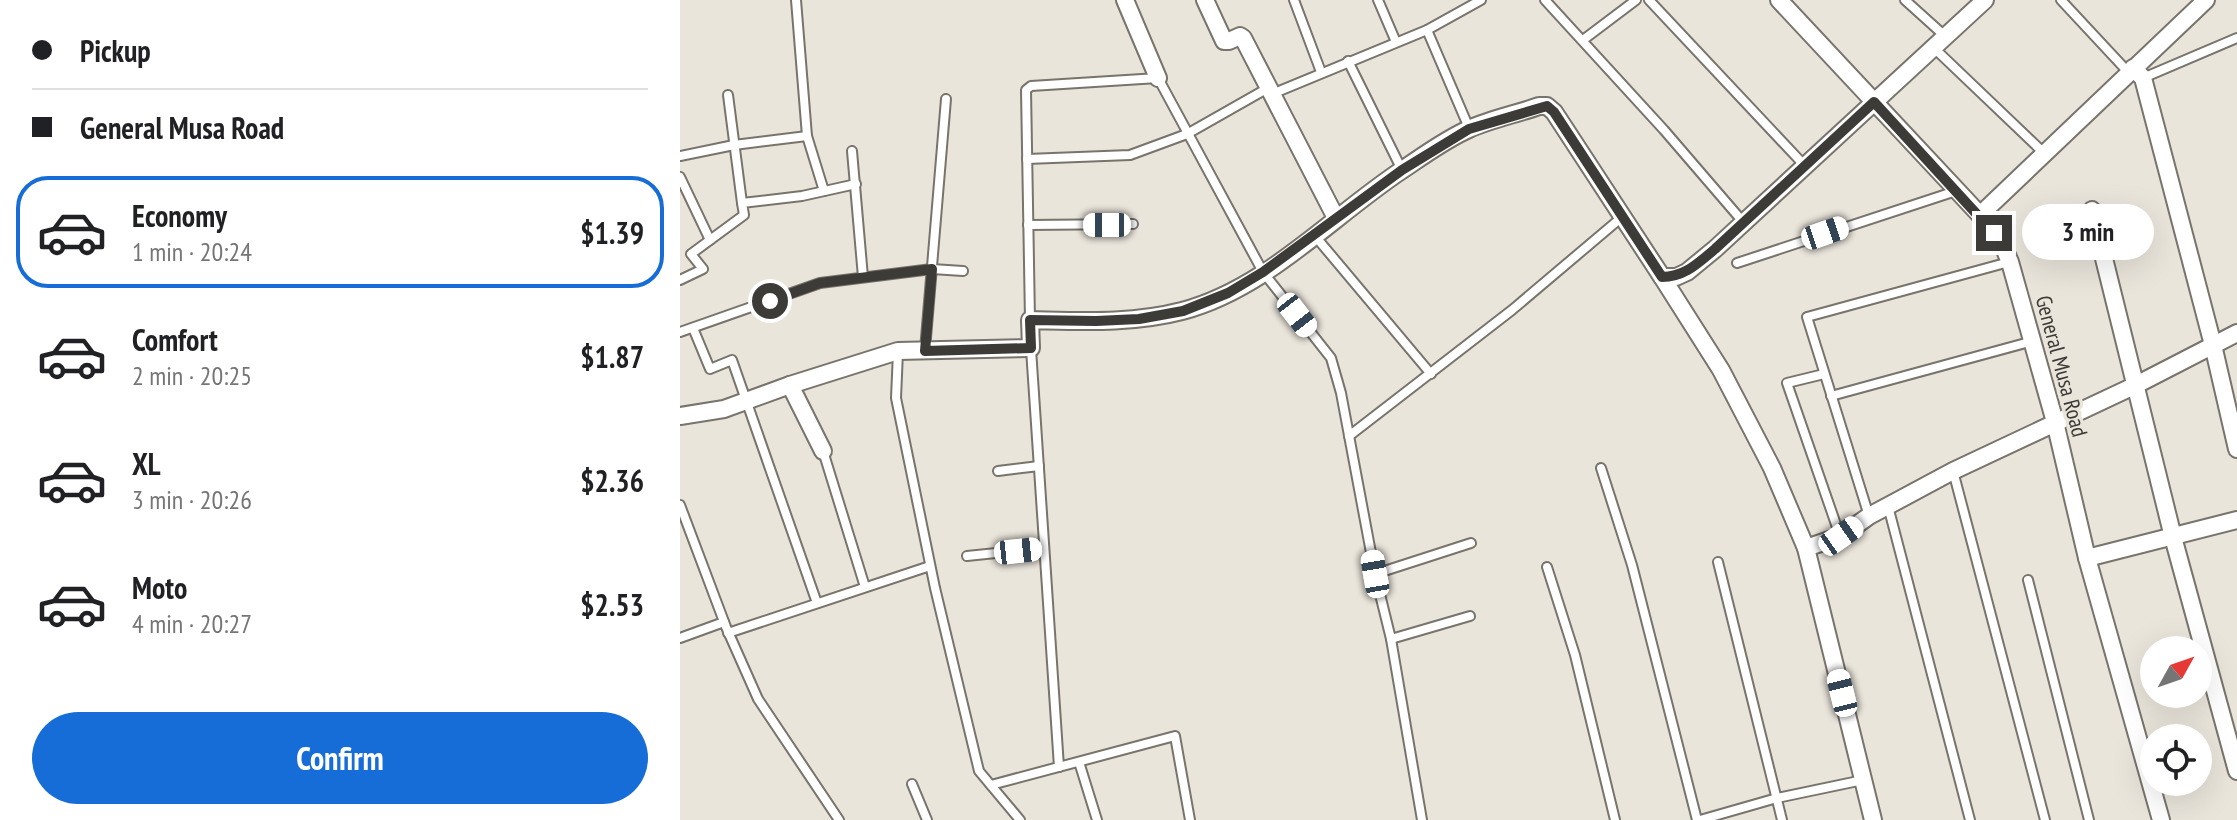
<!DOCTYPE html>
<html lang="en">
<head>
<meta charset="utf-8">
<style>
  :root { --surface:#fff; --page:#f6f6f6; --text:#202124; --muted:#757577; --line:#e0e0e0; --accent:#166dd7 }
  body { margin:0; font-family:"PT Sans Narrow",sans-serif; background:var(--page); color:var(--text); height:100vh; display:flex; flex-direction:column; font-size:30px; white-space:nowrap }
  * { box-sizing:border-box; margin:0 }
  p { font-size:26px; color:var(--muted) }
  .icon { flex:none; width:44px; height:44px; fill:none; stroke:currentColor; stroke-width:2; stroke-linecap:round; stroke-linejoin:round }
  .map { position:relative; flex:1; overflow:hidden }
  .details { display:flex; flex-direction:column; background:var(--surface); width:680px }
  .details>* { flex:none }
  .top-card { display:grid; align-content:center; height:176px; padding:0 32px; background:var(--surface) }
  .needle { width:52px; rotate:50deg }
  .controls { position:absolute; left:1460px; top:636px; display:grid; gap:16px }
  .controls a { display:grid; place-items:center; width:72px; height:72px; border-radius:50%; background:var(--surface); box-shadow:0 8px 32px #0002; font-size:40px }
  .end { position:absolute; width:36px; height:36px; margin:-18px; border:10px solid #3d3b37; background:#fff; box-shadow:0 0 0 4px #fff }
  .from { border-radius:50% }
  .bubble { position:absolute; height:56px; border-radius:28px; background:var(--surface); box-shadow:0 8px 32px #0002; font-size:26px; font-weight:700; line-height:56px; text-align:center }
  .car { position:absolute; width:24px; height:48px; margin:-24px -12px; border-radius:10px; box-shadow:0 0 6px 2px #0007; background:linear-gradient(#fff 24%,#345 0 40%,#fff 0 76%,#345 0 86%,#fff 0) }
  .top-card b { display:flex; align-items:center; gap:28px; height:76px; font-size:30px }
  .top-card b+b { border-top:2px solid var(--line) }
  .top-card i { width:20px; height:20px; background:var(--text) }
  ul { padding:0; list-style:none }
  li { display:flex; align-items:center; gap:24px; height:112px; margin:0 16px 12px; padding:0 16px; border:4px solid transparent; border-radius:32px }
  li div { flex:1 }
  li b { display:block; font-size:30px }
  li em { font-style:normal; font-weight:700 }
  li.current { border-color:var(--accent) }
  li>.icon { width:72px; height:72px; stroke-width:1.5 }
  .primary-button { display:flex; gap:16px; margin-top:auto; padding:16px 32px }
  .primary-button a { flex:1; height:92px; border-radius:48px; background:var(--accent); color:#fff; font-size:32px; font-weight:700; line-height:92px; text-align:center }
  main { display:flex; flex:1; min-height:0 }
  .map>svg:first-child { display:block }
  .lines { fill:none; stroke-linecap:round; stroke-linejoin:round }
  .lane-casing { stroke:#78736b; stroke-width:12 }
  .street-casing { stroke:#78736b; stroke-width:20 }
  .lane { stroke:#fff; stroke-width:8 }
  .street { stroke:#fff; stroke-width:16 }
  .route { stroke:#3d3b37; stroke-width:10 }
  .labels { text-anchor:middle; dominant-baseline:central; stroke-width:7; stroke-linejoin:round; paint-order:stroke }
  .street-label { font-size:22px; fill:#3d3b37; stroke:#eae5db }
</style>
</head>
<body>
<main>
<section class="details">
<div class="top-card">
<b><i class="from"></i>Pickup</b>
<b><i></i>General Musa Road</b>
</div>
<ul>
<li class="current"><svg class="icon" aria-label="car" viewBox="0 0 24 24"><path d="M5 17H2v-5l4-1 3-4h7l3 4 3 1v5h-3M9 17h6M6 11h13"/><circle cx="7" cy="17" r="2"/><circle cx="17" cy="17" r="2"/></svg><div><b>Economy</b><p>1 min · 20:24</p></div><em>$1.39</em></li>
<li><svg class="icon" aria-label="car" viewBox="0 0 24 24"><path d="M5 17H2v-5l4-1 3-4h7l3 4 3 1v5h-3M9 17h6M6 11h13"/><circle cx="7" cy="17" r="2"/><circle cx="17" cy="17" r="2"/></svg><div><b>Comfort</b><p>2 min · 20:25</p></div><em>$1.87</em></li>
<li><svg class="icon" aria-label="car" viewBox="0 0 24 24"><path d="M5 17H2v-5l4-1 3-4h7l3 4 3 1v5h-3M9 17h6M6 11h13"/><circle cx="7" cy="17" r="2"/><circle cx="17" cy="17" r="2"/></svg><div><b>XL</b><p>3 min · 20:26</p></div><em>$2.36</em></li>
<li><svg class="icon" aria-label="car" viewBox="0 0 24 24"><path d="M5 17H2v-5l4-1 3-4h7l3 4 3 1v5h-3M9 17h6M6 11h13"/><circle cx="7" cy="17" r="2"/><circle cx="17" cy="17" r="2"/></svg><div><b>Moto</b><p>4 min · 20:27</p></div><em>$2.53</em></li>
</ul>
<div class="primary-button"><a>Confirm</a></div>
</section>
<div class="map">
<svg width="1557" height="820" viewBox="0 0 1557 820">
  <rect width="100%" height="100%" fill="#eae5db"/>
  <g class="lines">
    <g class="lane-casing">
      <g id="lane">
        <path d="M116 0 127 136 144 191"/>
        <path d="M614 0 641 72"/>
        <path d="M698 0 716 42"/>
        <path d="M865 0 984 130 1064 223"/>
        <path d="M969 0 1125 166"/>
        <path d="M1225 0 1266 37"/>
        <path d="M1381 0 1449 73"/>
        <path d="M747 30 789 128"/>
        <path d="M903 40 956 0"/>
        <path d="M1254 48 1366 155"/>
        <path d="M668 61 722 170"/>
        <path d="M1463 78 1557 38"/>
        <path d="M592 94 747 30 801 0"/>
        <path d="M48 95 62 203"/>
        <path d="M172 151 183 277"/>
        <path d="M0 156 54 145 127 136"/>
        <path d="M347 159 450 155 507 134 588 88"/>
        <path d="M0 177 30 240"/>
        <path d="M348 225 453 224"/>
        <path d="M635 236 751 374"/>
        <path d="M1057 263 1276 191"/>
        <path d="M0 280 23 269 11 254 64 215 62 203 122 196 176 184"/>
        <path d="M350 320 346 90 351 86 478 78 583 272 651 358 661 393 695 574 711 639 742 820"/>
        <path d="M13 328 30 369 52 360 137 603"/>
        <path d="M0 332 140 283 252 269 283 271"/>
        <path d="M351 349 379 767"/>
        <path d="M245 350 266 99"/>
        <path d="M218 352 216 398 255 588 299 771 340 820"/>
        <path d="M1144 374 1107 383 1160 536"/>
        <path d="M1151 396 1353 341"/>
        <path d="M669 436 832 310 942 217"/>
        <path d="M143 451 185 587"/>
        <path d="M921 468 952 565 1017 820"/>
        <path d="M318 471 359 466"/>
        <path d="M1273 471 1365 820"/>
        <path d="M0 505 46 627 78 699 159 820"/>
        <path d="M1208 506 1290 820"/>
        <path d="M1189 516 1127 317 1329 262"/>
        <path d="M287 556 364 548"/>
        <path d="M1038 562 1102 820"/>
        <path d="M867 567 895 655 935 820"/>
        <path d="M695 574 791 543"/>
        <path d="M1348 580 1409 820"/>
        <path d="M48 633 250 566"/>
        <path d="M0 638 44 622"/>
        <path d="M711 639 790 616"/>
        <path d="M399 762 417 820"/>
        <path d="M232 784 247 820"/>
        <path d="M311 785 495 736 510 820"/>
        <path d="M1020 820 1097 798 1183 780"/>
      </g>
    </g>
    <g class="street-casing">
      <g id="street">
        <path d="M445 0 478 78"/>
        <path d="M525 0 544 41H549L560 36 563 38 656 218"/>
        <path d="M1099 0 1300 215 1324 248 1330 262 1375 422 1407 558 1481 820"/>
        <path d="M1453 68 1463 78 1533 345 1557 449"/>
        <path d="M1412 210 1493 537 1557 771"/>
        <path d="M1300 215 1526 0"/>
        <path d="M982 277 1041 370 1092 468 1126 548 1193 820"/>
        <path d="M110 385 143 451"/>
        <path d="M0 416 44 409 110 385 218 351 351 348 350 320C401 321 452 324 502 311 586 289 651 217 722 170 743 156 766 139 789 129 811 119 837 114 859 106H867L874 112 982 277H996L1007 272 1035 249 1305 0"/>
        <path d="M1126 548 1161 536 1189 516 1273 471 1456 385 1557 333"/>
        <path d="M1407 558 1557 520"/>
      </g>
    </g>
    <use href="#lane" class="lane"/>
    <use href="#street" class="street"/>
  </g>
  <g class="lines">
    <path class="route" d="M90 301 140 283 252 269 245 351 351 348 350 320 416 321 459 319 503 311 548 293 583 272 722 170 789 129 867 106 874 112 982 277C1005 277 1018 263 1035 249L1194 102 1314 233"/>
  </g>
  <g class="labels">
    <g class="street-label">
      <text transform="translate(1382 366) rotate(75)">General Musa Road</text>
    </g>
  </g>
</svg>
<div class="controls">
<a><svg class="needle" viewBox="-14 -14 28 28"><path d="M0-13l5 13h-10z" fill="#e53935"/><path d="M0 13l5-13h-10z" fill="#757577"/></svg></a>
<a><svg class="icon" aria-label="locate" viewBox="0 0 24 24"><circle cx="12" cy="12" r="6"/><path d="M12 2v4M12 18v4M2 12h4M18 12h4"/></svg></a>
</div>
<i class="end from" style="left:90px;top:301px"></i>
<i class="end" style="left:1314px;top:233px"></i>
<div class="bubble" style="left:1342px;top:204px;width:132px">3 min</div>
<i class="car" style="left:427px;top:225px;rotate:270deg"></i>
<i class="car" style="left:1145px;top:233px;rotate:71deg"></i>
<i class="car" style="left:617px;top:315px;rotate:142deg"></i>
<i class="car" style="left:1161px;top:536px;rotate:55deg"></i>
<i class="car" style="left:338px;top:551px;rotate:84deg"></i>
<i class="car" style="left:695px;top:574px;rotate:350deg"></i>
<i class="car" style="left:1162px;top:693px;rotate:346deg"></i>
</div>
</main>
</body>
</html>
